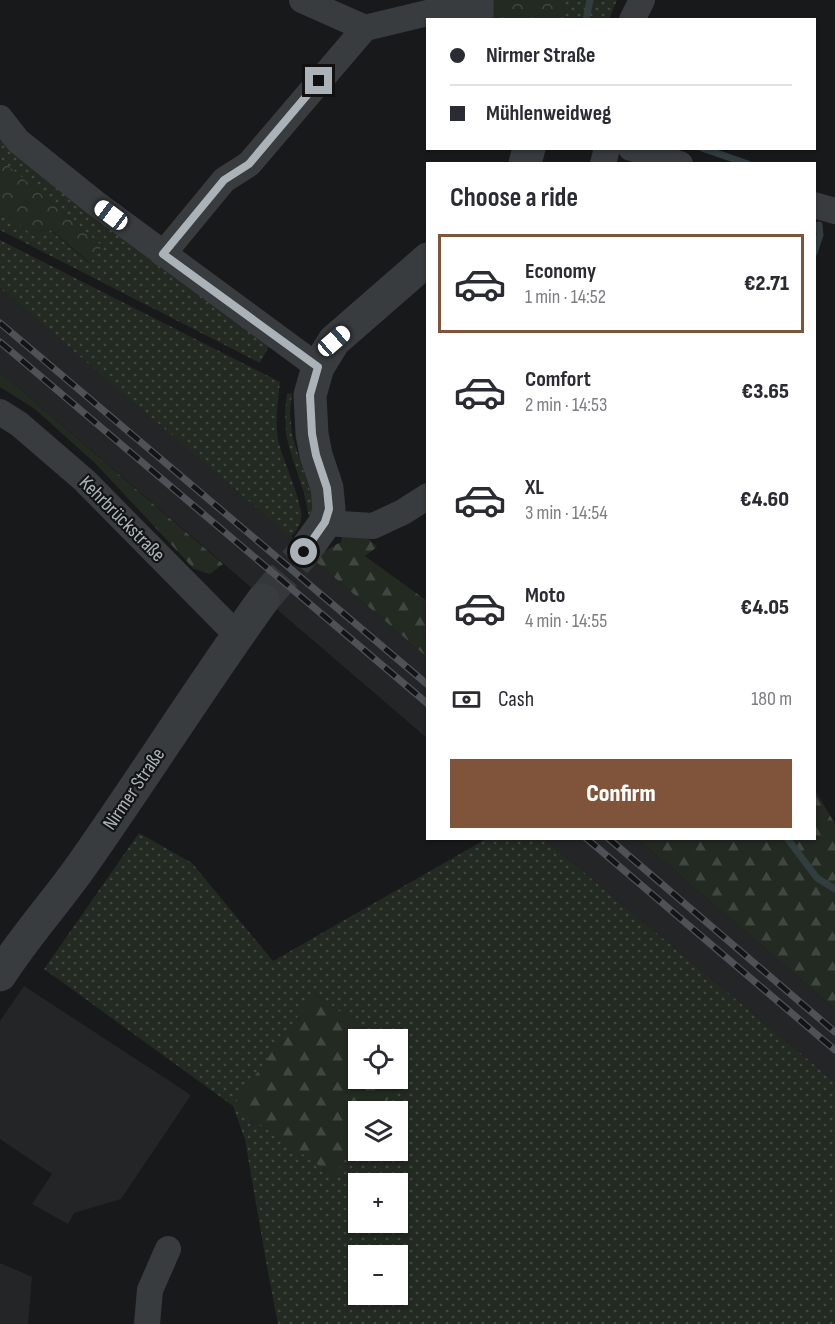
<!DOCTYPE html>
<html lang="en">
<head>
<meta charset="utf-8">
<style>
  :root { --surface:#fff; --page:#f2f2f3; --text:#2b2b33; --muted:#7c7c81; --line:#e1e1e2; --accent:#80543a }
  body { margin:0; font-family:"Sofia Sans Condensed",sans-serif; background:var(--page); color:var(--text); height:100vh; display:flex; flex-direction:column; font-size:22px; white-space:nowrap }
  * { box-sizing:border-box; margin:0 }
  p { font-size:20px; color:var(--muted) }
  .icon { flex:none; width:33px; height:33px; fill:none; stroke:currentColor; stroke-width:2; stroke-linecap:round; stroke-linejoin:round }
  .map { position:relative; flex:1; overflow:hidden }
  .details { position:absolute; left:426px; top:162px; width:390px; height:678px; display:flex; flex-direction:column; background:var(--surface); border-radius:0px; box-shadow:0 2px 4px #0004 }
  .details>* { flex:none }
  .top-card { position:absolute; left:426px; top:18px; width:390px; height:132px; border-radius:0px; box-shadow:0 2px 4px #0004; display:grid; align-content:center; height:132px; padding:0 24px; background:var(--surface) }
  .controls { position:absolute; left:348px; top:1029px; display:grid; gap:12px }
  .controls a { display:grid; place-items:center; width:60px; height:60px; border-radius:0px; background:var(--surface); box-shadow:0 2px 4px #0004; font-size:30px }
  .end { position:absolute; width:27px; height:27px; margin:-14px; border:8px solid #abb3b9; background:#111; box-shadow:0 0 0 3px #111 }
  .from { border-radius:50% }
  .car { position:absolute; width:18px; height:36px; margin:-18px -9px; border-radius:8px; box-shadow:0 0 4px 2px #0007; background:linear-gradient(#fff 24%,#345 0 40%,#fff 0 76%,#345 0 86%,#fff 0) }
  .top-card b { display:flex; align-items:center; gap:21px; height:57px; font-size:22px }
  .top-card b+b { border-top:2px solid var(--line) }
  .top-card i { width:15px; height:15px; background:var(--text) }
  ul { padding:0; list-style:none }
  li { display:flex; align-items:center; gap:18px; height:99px; margin:0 12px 9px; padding:0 12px; border:3px solid transparent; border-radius:0px }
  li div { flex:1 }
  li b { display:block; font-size:22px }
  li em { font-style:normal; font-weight:800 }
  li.current { border-color:var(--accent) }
  li>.icon { width:54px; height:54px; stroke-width:1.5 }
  h2 { padding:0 24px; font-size:27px; line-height:72px }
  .pay { display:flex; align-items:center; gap:15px; height:66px; padding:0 24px; font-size:22px }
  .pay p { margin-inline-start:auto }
  .primary-button { display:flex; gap:12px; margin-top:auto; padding:12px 24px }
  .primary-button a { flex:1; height:69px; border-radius:0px; background:var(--accent); color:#fff; font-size:24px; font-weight:800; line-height:69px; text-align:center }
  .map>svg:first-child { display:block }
  .built { fill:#242527 }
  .grass { fill:url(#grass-dots); fill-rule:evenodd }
  .forest { fill:url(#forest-firs) }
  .park { fill:url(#park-crowns) }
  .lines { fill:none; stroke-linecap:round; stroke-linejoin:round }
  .stream { stroke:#313d3f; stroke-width:7 }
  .tertiary-tunnel { stroke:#35383a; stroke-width:33; stroke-dasharray:33 16; stroke-linecap:butt }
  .minor { stroke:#393c3f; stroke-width:26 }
  .tertiary { stroke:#393c3f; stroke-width:33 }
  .rail-casing { stroke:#4e5256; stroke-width:7 }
  .rail { stroke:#131415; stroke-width:4.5; stroke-dasharray:14; stroke-linecap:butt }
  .route { stroke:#abb3b9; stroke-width:8 }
  .labels { text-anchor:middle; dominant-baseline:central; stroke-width:4.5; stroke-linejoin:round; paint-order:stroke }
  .street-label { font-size:20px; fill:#abb3b9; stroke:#131415 }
</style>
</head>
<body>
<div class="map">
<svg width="835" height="1324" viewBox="0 0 835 1324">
  <defs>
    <pattern id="grass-dots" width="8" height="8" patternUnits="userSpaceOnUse" patternTransform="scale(1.5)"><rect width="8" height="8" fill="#232a22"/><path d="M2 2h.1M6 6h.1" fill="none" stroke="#404640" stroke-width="1.8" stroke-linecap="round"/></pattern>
    <pattern id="forest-firs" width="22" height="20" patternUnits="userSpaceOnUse" patternTransform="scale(1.5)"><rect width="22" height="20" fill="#232a22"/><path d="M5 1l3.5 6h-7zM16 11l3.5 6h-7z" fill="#404640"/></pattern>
    <pattern id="park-crowns" width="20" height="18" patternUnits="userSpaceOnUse" patternTransform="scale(1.5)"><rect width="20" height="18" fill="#232a22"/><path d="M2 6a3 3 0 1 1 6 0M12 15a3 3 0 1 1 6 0" fill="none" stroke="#404640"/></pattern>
  </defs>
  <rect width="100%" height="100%" fill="#18191a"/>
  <g class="built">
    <path d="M0 288 287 532 314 560 427 657V738L0 372Z"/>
    <path d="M544 839H638L835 1009V1082Z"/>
    <path d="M24 986 191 1095 121 1199 74 1213 68 1224 32 1204 52 1174 0 1139V1021Z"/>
    <path d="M0 1263 32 1277 28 1324H0Z"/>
  </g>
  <g class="grass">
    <path d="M561 0H617L609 20 566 19Z"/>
    <path d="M0 136 269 346 260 363 0 230V209L39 240 49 229 89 263 102 246 0 159Z"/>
    <path d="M0 240 280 382C278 401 275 419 278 439 281 457 305 506 301 520 300 526 295 532 291 537L0 288Z"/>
    <path d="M287 393 292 394 290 412 292 435 313 500 310 522 304 493 292 457 286 435 285 411Z"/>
    <path d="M139 833 192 863 273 961 486 839H544L835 1082V1324H278L267 1267 245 1140 233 1106 44 969ZM314 994 379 1039 398 1040V1053L414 1064 380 1111 398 1112V1150H358V1141L333 1176ZM358 1184H398V1222H358ZM358 1256H398V1294H358Z"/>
  </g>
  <g class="forest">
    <path d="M0 372 223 564 210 574 194 569 96 464 35 409 0 387Z"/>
    <path d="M343 533C361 534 364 533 377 547L365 556 427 601V657L314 560 319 554 341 542Z"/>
    <path d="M815 790 835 824V1009L638 839 814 838Z"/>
    <path d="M314 994 379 1039 358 1040V1078H398V1053L414 1064 380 1111 358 1112V1141L334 1176 233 1106Z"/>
  </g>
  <g class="park">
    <path d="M492 0H561L566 19H492Z"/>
    <path d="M0 159 102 246 90 263 50 229 39 240 0 209Z"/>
  </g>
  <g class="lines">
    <g class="stream">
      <path d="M586 20 590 0"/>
      <path d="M702 148 748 164"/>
      <path d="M814 253 820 235 819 225"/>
      <path d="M787 838 817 878 835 889"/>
    </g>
    <path class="tertiary-tunnel" d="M263 600 304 552"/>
    <g class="minor">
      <path d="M302 0 365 28"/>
      <path d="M632 20 642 0"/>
      <path d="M0 118 18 141 94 202 318 367"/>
      <path d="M631 148 680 164"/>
      <path d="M603 164 607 148"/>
      <path d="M814 205 835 211"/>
      <path d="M163 254 224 180 249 164 365 28 477 1"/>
      <path d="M0 412 19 424 84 480 237 635"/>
      <path d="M325 523 373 526 403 512 428 496"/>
      <path d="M147 1324 150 1290 168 1249"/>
    </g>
    <g class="tertiary">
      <path d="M477 0V20"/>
      <path d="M525 164 529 148"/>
      <path d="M304 552 325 523 329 509 327 488 316 455 312 434 310 395 318 367 334 341 428 259"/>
      <path d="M0 975C25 936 56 902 82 865 144 777 201 686 263 600"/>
    </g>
    <g class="rail-casing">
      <g id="rail">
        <path d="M0 323 428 685"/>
        <path d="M0 342 428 704"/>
        <path d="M586 838 835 1050"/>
        <path d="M608 838 835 1032"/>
      </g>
    </g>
    <use href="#rail" class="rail"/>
  </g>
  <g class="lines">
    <path class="route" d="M304 552 325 522 329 509 327 488 316 455 312 434 310 395 318 367 163 254 224 180 249 164 319 81"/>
  </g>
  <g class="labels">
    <g class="street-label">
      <text transform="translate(122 519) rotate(45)">Kehrbrückstraße</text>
      <text transform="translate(134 789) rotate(-56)">Nirmer Straße</text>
    </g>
  </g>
</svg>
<div class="controls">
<a><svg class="icon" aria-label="locate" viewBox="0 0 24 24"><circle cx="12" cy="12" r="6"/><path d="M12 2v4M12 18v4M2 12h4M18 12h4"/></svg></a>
<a><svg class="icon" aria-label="layers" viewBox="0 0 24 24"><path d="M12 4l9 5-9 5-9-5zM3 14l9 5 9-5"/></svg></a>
<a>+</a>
<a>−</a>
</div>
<i class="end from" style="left:304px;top:552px"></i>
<i class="end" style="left:319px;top:81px"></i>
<i class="car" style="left:111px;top:215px;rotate:307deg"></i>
<i class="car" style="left:334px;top:341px;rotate:49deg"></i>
<div class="top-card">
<b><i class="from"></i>Nirmer Straße</b>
<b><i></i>Mühlenweidweg</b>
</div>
<section class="details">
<h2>Choose a ride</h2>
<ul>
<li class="current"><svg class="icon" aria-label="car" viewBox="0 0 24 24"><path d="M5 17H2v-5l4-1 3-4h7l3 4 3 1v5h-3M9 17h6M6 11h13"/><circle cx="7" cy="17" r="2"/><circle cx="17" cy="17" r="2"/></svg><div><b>Economy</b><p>1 min · 14:52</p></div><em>€2.71</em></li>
<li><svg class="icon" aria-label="car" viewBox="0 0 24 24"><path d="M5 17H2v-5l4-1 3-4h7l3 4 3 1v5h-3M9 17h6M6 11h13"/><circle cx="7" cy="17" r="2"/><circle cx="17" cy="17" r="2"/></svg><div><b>Comfort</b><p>2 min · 14:53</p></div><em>€3.65</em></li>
<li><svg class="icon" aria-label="car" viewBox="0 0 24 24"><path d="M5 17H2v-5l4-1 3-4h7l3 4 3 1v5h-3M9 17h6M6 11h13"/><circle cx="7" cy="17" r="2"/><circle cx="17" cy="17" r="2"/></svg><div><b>XL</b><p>3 min · 14:54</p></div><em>€4.60</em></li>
<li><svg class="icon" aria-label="car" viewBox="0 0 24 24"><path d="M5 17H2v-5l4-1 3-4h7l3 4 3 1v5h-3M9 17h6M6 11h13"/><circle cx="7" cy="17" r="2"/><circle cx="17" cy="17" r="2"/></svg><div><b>Moto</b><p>4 min · 14:55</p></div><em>€4.05</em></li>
</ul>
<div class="pay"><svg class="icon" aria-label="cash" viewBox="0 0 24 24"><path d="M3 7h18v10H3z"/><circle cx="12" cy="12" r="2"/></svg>Cash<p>180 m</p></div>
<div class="primary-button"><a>Confirm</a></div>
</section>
</div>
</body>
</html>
